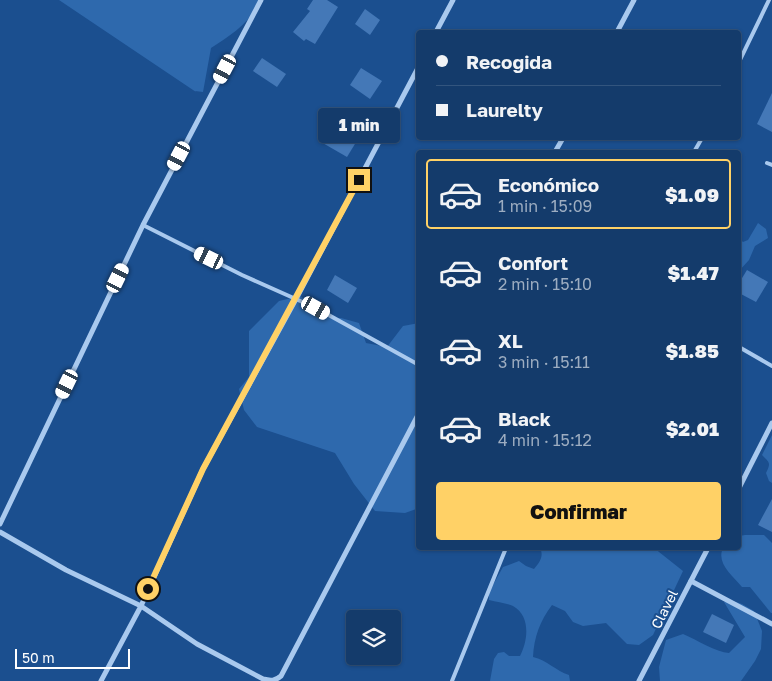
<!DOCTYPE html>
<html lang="es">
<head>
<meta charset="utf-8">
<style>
  :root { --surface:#143b6b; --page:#214673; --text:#f1f3f6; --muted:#9dadc1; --line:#33557e; --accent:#ffd166 }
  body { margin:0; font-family:"Golos Text",sans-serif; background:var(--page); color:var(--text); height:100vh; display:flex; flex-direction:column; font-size:19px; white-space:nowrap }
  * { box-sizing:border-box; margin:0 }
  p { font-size:16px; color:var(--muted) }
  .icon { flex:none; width:28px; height:28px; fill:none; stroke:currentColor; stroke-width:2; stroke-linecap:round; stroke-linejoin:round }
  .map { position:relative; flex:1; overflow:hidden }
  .sheet { position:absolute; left:416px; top:150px; width:325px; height:400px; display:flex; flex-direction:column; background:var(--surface); border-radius:5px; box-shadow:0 1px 4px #0004,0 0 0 1px var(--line) }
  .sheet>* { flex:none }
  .top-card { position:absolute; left:416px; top:30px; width:325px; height:110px; border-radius:5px; box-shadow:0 1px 4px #0004,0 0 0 1px var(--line); display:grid; align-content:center; height:110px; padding:0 20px; background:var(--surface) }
  .fabs { position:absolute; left:346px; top:610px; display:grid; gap:10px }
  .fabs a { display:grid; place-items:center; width:55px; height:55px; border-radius:5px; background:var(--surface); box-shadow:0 1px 4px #0004,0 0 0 1px var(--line); font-size:25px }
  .scale { position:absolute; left:15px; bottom:12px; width:115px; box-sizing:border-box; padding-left:5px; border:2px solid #fff; border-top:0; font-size:14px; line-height:18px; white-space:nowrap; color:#fff; -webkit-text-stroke:4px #1b4f8f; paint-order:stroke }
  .end { position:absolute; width:22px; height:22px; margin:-11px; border:6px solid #ffd166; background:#111; box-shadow:0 0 0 2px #111 }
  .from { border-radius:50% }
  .bubble { position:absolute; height:35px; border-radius:5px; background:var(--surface); box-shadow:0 1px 4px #0004,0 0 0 1px var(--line); font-size:16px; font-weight:800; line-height:35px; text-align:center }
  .car { position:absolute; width:15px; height:30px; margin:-15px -8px; border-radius:6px; box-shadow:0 0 4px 1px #0007; background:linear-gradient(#fff 24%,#345 0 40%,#fff 0 76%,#345 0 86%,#fff 0) }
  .top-card b { display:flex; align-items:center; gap:18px; height:48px; font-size:19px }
  .top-card b+b { border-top:1px solid var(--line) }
  .top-card i { width:12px; height:12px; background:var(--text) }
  ul { padding:9px 0 0; list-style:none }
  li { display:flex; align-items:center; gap:15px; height:70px; margin:0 10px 8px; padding:0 10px; border:2px solid transparent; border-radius:5px }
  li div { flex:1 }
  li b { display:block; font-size:19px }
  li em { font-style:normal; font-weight:800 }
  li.current { border-color:var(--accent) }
  li>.icon { width:45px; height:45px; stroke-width:1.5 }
  .cta { display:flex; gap:10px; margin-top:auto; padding:10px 20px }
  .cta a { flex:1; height:58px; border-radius:5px; background:var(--accent); color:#111; font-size:20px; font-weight:800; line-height:58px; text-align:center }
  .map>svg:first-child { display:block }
  .green { fill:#2e69ad }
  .building { fill:#4478b7 }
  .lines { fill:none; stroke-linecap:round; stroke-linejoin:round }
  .service { stroke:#a9c9ee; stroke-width:4 }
  .minor { stroke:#a9c9ee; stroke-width:5 }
  .route { stroke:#ffd166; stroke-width:6 }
  .labels { text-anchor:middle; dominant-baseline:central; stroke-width:4; stroke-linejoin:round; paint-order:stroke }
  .street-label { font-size:14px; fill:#fff; stroke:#1b4f8f }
</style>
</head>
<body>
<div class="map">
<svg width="772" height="681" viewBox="0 0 772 681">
  <rect width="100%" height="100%" fill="#1b4f8f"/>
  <g class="green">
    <path d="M59 0H260C251 23 231 35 211 48L203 92 195 91 196 92Z"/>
    <path d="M758 223 766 229 768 238 755 246 749 260 739 271V239H740L743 242 748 240Z"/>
    <path d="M300 296 333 318H341L359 323 366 343 387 347 403 326 419 323V508L405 513 375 511 354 484 335 453 257 427 244 410 239 389 249 377V331L279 301Z"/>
    <path d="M772 435V483L769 481 766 473C771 463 770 463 762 455Z"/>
    <path d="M745 535H764L772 543V613H771L750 587H742C732 575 716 563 723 548H739V536Z"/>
    <path d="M540 548H654L683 571 653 635 639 645 627 644 606 623 583 626 573 622 565 611 552 605C540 621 534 637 533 657 547 660 556 671 569 675L570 681H490L494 659 498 653 504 652 509 656H520C528 641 531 616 513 606 506 603 497 602 489 600V592L503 567 519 561 526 566 534 569C540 562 544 556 540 548Z"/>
    <path d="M730 600 742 604 754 611 762 631 761 649 755 661 741 681H660L659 667 666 640 683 634C697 640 716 652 729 653L745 637 724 602Z"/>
  </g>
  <g class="building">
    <path d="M313 0H327L338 7 315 44 306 39 304 41 293 32 310 11 307 9Z"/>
    <path d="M365 9 380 20 370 35 355 24Z"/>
    <path d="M262 58 286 74 277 87 253 71Z"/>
    <path d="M361 68 382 81 370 99 350 85Z"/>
    <path d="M772 93V132L757 124Z"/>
    <path d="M332 123 358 139 347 157 321 142Z"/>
    <path d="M747 270 768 282 756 302 739 293V283Z"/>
    <path d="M335 275 357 288 348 303 327 290Z"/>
    <path d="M772 499V532L758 525Z"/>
    <path d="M712 614 734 625 726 643 703 632Z"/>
  </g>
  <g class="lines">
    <g class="service">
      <path d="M739 62 769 0"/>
      <path d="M694 152 702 138"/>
      <path d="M767 163 772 165"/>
      <path d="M143 225 242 275 316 308 419 365"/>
      <path d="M739 347 772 366"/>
      <path d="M452 681 506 548"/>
    </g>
    <g class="minor">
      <path d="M436 32 453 0"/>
      <path d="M617 32 634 0"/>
      <path d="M419 66 296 299 203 469 141 606 197 644 263 679C271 681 275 681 281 676L419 413"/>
      <path d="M555 152 563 138"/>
      <path d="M739 488 772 423"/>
      <path d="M0 524 143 225 261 0"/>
      <path d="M0 532 66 570 141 606 101 681"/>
      <path d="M691 581 772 624"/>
      <path d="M639 681 708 548"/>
    </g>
  </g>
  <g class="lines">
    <path class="route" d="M148 589 203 469 359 180"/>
  </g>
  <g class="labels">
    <g class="street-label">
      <text transform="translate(664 609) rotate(-63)">Clavel</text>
    </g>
  </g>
</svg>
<div class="fabs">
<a><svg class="icon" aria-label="layers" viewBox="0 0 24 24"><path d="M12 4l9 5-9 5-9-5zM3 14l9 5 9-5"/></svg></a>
</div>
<div class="scale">50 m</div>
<i class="end from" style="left:148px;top:589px"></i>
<i class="end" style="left:359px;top:180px"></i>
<div class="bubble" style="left:318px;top:108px;width:82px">1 min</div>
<i class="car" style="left:225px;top:69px;rotate:208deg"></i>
<i class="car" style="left:179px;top:156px;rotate:208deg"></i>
<i class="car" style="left:209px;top:258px;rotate:296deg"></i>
<i class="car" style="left:118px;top:278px;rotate:26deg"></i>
<i class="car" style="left:316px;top:308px;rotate:119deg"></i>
<i class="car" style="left:67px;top:384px;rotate:206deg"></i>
<div class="top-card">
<b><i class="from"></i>Recogida</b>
<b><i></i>Laurelty</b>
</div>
<section class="sheet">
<ul>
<li class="current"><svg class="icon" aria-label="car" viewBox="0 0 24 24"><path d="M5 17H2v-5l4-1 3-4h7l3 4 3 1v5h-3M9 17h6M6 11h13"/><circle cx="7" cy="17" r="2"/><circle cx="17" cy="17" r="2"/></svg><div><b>Económico</b><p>1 min · 15:09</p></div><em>$1.09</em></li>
<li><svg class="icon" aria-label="car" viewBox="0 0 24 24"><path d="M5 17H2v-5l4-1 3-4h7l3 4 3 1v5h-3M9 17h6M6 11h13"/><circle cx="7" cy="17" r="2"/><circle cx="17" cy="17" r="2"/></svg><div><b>Confort</b><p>2 min · 15:10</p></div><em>$1.47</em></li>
<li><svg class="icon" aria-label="car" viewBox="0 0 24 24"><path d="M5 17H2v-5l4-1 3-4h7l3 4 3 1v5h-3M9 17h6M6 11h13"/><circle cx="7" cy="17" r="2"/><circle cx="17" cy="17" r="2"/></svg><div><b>XL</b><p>3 min · 15:11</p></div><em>$1.85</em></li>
<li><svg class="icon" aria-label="car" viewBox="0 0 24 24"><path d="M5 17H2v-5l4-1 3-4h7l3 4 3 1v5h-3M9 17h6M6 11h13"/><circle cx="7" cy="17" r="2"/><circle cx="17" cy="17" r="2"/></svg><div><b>Black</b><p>4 min · 15:12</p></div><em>$2.01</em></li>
</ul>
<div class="cta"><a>Confirmar</a></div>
</section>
</div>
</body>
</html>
